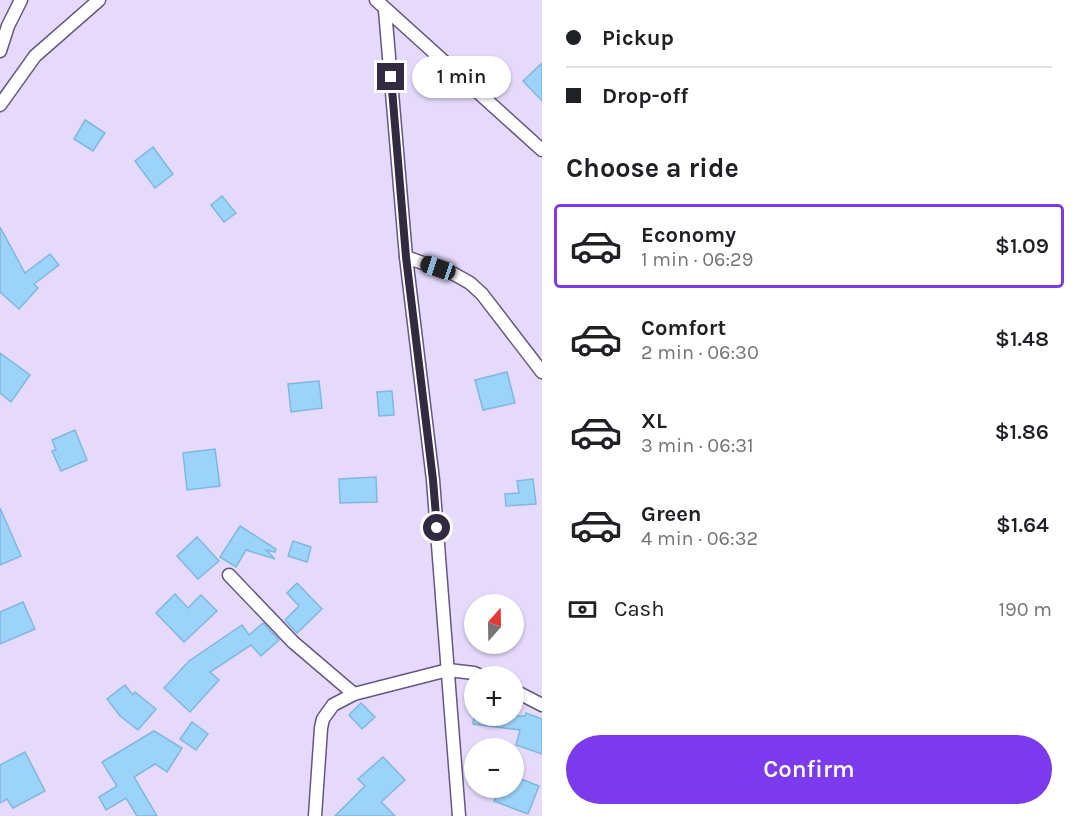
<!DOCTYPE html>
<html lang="en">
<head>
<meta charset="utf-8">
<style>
  :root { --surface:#fff; --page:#f6f6f6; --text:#202124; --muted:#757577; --line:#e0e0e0; --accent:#7c3aed }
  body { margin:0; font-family:Karla,sans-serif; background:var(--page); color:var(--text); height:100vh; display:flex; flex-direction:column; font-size:22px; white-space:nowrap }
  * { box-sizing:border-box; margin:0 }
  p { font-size:20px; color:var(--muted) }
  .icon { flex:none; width:33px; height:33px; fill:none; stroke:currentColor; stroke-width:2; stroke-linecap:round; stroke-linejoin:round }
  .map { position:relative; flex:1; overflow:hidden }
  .details { display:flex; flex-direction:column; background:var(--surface); width:534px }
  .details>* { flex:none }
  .guide { display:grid; align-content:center; height:132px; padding:0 24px; background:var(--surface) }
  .needle { width:39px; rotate:20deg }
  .buttons { position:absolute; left:464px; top:594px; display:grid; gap:12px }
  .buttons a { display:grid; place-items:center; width:60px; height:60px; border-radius:50%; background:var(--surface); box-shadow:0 2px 4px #0004; font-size:30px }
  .end { position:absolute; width:27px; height:27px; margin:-14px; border:8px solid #312a40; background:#fff; box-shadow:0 0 0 3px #fff }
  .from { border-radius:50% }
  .bubble { position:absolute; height:42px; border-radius:21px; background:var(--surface); box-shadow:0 2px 4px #0004; font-size:20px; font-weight:600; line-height:42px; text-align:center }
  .car { position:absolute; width:18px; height:36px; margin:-18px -9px; border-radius:8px; box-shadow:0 0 4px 2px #0007; background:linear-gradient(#222 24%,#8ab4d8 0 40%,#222 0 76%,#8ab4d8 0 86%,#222 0) }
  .guide b { display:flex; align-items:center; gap:21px; height:57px; font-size:22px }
  .guide b+b { border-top:2px solid var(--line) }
  .guide i { width:15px; height:15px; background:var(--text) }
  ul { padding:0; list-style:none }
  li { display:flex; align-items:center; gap:18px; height:84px; margin:0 12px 9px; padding:0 12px; border:3px solid transparent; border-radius:6px }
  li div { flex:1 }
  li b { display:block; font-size:22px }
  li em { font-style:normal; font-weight:600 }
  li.active { border-color:var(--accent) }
  li>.icon { width:54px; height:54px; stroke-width:1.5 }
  h2 { padding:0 24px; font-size:27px; line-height:72px }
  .pay { display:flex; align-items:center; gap:15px; height:66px; padding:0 24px; font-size:22px }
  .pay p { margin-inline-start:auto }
  .button { display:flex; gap:12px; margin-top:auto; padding:12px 24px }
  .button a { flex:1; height:69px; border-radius:36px; background:var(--accent); color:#fff; font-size:24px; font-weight:600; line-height:69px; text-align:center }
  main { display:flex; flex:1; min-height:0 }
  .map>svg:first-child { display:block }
  .building { fill:#9cd3fa; stroke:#80b7dc; stroke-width:1.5 }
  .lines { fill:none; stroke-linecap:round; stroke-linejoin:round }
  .minor-casing { stroke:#665686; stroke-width:15 }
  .minor { stroke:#fff; stroke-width:12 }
  .route { stroke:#312a40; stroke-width:8 }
</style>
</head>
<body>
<main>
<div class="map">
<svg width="542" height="816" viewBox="0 0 542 816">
  <rect width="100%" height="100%" fill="#e5dafc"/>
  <g class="building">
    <path d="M542 63V101L523 81Z"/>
    <path d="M85 120 105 133 93 151 74 139Z"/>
    <path d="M153 147 173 174 155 188 135 161Z"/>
    <path d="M222 196 236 213 224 222 211 205Z"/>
    <path d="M0 227 25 273 50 254 59 265 34 284 38 288 19 309 0 292Z"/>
    <path d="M0 353 30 375 11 402 0 393Z"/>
    <path d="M507 372 515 403 483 410 475 380Z"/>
    <path d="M319 381 322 408 291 412 288 384Z"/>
    <path d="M392 391 394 415 379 416 377 392Z"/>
    <path d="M75 430 87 460 61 471 52 451 56 450 52 440Z"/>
    <path d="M215 449 220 486 187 490 183 453Z"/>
    <path d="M376 477 377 502 340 503 339 479Z"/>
    <path d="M533 479 536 504 506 506 505 494 519 493 517 481Z"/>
    <path d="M0 508 21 556 0 565Z"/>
    <path d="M240 526 276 549 275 552 266 550 275 559 246 550 236 567 220 557Z"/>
    <path d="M197 537 219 561 198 579 177 556Z"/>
    <path d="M293 541 311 547 307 562 288 556Z"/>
    <path d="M297 583 322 609 297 633 285 620 299 606 287 593Z"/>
    <path d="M175 594 188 608 201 595 217 611 184 642 156 613Z"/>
    <path d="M23 602 35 629 0 644V612Z"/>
    <path d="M263 623 279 640 261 656 251 645 210 672 219 680 190 712 164 688 189 661 242 625 249 635Z"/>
    <path d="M125 685 133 695 135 692 156 709 138 730 120 716 107 699Z"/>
    <path d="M361 703 375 717 362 729 349 715Z"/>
    <path d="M526 713 542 719V754L516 745 520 730 473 724 474 716H525Z"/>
    <path d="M192 722 208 734 196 750 180 739Z"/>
    <path d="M154 731 182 748 167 772 155 764 134 777 157 816H137L126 798 106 810 99 797 117 786 102 762Z"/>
    <path d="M25 752 45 791 13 808 7 799 0 803V765Z"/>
    <path d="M383 757 405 780 381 802 395 816H335L365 786 358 779Z"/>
    <path d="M513 776 539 786 528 814 494 801 499 788H513Z"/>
  </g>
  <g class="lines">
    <g class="minor-casing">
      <g id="minor">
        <path d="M376 0 542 150"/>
        <path d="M385 10 406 257 433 480 459 816"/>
        <path d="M0 51 8 26 21 0"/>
        <path d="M0 105 35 56 99 0"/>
        <path d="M406 257 454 274 470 283 482 294 542 372"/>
        <path d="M229 575 293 642 354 694"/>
        <path d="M513 690 542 705"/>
        <path d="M315 816 321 728 323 719 333 705 354 694 448 670 474 673 481 676"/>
      </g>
    </g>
    <use href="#minor" class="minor"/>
  </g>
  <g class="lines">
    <path class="route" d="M391 77 406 257 433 480 437 528"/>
  </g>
</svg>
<div class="buttons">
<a><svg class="needle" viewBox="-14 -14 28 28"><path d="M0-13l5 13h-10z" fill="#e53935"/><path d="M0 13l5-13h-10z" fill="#757577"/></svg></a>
<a>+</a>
<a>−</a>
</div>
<i class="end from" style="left:437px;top:528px"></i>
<i class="end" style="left:391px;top:77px"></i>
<div class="bubble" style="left:412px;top:56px;width:99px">1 min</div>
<i class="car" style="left:438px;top:268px;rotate:289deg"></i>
</div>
<section class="details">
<div class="guide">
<b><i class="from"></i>Pickup</b>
<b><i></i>Drop-off</b>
</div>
<h2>Choose a ride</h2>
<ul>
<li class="active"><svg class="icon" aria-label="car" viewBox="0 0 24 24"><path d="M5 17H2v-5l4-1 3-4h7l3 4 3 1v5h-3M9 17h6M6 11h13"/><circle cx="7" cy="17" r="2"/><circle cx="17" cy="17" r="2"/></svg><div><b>Economy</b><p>1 min · 06:29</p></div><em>$1.09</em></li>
<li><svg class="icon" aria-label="car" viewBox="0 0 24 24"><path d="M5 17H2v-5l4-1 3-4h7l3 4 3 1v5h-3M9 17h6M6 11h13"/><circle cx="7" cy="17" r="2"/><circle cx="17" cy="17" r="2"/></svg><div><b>Comfort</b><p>2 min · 06:30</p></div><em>$1.48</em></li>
<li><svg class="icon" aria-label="car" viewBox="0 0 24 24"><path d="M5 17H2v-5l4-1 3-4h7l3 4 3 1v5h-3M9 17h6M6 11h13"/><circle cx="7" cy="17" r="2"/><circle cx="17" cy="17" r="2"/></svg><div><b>XL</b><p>3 min · 06:31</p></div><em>$1.86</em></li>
<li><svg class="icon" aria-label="car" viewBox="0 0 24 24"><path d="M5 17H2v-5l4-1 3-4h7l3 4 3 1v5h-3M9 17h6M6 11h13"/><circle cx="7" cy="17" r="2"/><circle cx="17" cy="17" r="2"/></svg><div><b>Green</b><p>4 min · 06:32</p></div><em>$1.64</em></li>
</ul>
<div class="pay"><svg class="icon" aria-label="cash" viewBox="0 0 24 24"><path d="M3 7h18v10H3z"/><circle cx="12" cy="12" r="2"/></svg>Cash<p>190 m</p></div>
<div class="button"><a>Confirm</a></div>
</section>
</main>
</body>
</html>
